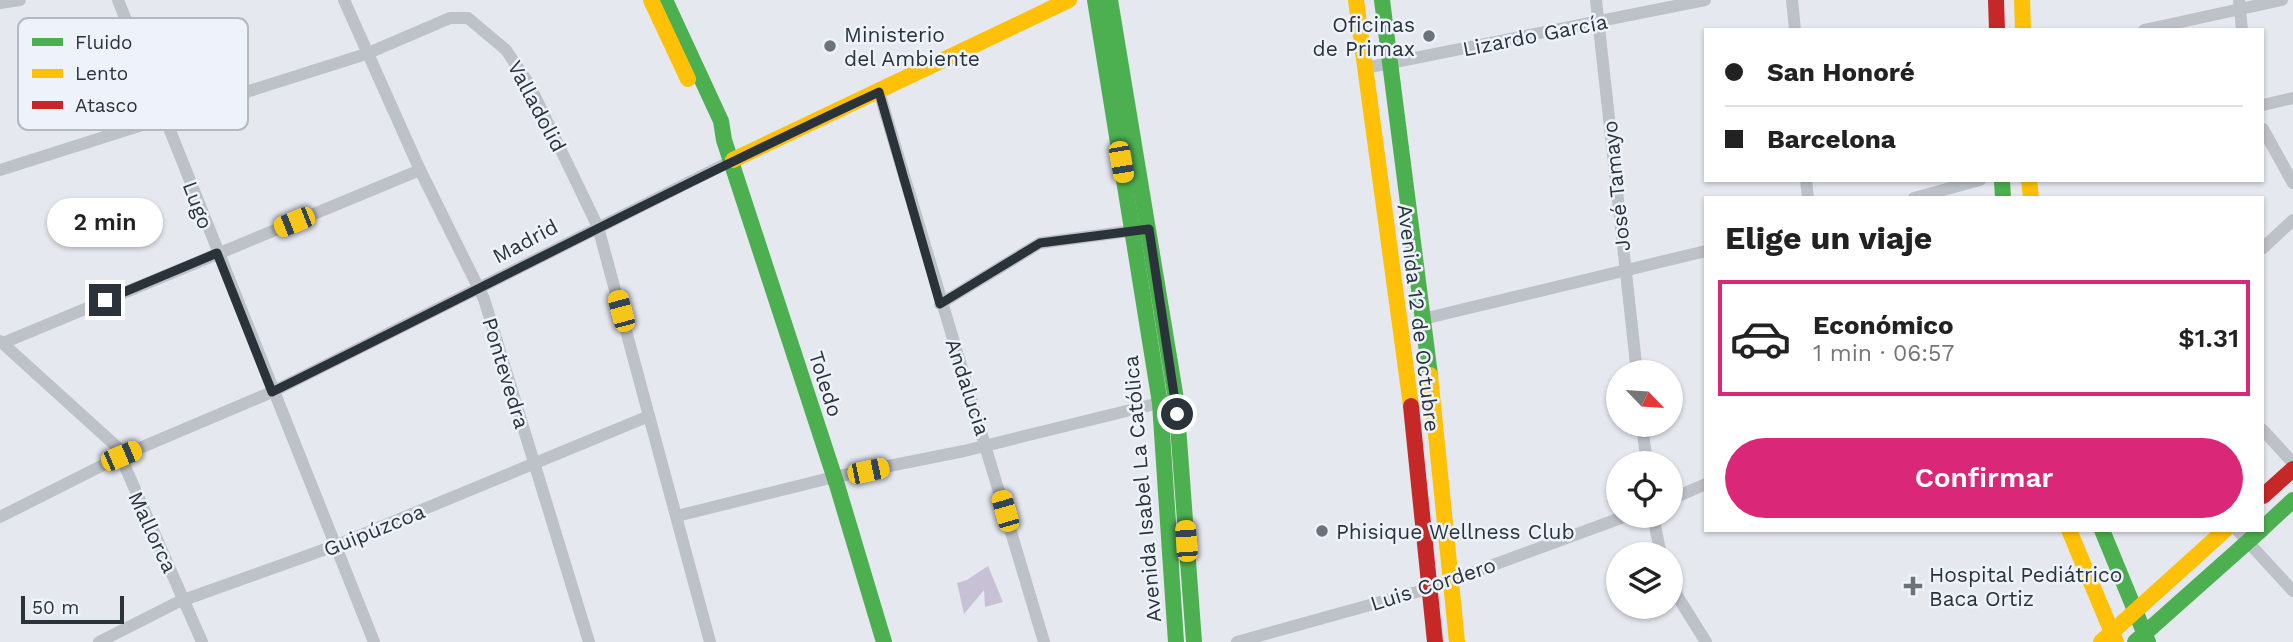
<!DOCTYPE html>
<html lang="es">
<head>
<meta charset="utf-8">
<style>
  :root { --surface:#fff; --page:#f2f2f2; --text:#222; --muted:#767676; --line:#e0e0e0; --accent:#db2777 }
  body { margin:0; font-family:"Work Sans",sans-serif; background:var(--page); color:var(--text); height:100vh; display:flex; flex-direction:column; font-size:26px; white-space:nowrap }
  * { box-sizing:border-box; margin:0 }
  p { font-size:23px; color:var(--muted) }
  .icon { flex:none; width:38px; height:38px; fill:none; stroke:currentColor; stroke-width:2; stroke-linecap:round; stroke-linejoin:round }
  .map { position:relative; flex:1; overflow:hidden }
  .side { position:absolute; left:1704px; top:196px; width:560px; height:336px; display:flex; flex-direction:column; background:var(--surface); border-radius:0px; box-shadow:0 2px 5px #0004 }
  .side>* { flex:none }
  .hud { position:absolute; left:1704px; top:28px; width:560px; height:154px; border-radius:0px; box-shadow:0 2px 5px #0004; display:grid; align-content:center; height:154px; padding:0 21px; background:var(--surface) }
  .needle { width:46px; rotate:115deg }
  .buttons { position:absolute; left:1606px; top:360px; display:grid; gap:14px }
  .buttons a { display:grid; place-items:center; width:77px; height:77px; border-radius:50%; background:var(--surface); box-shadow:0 2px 5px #0004; font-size:35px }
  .scale { position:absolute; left:21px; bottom:18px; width:103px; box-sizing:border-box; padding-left:7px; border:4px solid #2b333a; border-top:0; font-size:19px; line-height:24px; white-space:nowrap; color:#2b333a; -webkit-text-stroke:5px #eef2fa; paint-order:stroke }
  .end { position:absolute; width:32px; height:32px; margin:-16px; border:9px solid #2b333a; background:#fff; box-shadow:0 0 0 4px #fff }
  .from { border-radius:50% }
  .bubble { position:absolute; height:49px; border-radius:24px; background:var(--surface); box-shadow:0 2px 5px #0004; font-size:23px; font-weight:600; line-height:49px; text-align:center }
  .car { position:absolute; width:21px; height:42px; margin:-21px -10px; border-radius:9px; box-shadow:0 0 5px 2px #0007; background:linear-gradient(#f5c518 24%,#345 0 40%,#f5c518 0 76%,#345 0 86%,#f5c518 0) }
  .hud b { display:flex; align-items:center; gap:24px; height:66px; font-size:26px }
  .hud b+b { border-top:2px solid var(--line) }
  .hud i { width:18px; height:18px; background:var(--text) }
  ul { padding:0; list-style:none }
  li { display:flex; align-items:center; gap:21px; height:116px; margin:0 14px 10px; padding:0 7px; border:4px solid transparent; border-radius:0px }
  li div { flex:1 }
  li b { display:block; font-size:26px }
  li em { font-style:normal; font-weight:600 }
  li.active { border-color:var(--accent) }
  li>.icon { width:63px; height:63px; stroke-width:1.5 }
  h2 { padding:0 21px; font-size:32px; line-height:84px }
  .cta { display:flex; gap:14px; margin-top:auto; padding:14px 21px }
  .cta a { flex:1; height:80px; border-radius:42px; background:var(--accent); color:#fff; font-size:28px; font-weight:600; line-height:80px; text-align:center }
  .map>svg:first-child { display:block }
  .green { fill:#c8c1d6 }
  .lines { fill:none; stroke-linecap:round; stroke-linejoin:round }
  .street { stroke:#bdc2c8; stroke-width:12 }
  .fast { stroke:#4caf50; stroke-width:16 }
  .slow { stroke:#ffc107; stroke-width:16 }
  .jam { stroke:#c62828; stroke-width:16 }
  .route { stroke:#2b333a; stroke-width:9 }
  .poi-dot { fill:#6c7279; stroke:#eef2fa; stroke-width:2.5 }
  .labels { text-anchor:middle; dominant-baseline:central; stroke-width:5; stroke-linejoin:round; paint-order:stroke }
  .poi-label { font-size:21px; fill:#2b333a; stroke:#eef2fa; text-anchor:start }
  .street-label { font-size:21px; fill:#2b333a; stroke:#eef2fa }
  .key { fill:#eef2fa; stroke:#b4b9c0; stroke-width:2 }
  .key-label { font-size:19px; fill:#2b333a }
</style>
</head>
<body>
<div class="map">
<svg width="2293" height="642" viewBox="0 0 2293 642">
  <rect width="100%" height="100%" fill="#e5e8ef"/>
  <path class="green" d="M988 566 1003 602 985 607 984 590 964 614 957 583 967 580Z"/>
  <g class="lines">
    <g class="street">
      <path d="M118 0 374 642"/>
      <path d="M344 0 420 170 484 299 589 642"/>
      <path d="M1596 0 1637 373"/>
      <path d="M1792 0 1795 30"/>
      <path d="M2239 0 2242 30"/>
      <path d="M0 3 20 0"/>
      <path d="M2144 30 2282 0"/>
      <path d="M1365 68 1705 0"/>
      <path d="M879 92 1044 642"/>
      <path d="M2263 105 2293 98"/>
      <path d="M2263 129 2293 183"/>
      <path d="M0 170 366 54 450 18H468L506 50 529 84 598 227 710 642"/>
      <path d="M1806 180 1808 198"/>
      <path d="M1914 198 1980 180"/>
      <path d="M2263 248 2293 220"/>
      <path d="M940 304 1040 243 1138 230"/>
      <path d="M1423 319 1706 251"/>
      <path d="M0 341 116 446 202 642"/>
      <path d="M3 343 420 170"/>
      <path d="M1642 425 1647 464"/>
      <path d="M2263 430 2293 463"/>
      <path d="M1671 499 1706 484"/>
      <path d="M677 516 834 477 964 451 1167 401"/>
      <path d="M1653 516 1661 555"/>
      <path d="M0 517 121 456 272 392 733 160"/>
      <path d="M2237 530 2293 591"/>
      <path d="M1671 586 1706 642"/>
      <path d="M99 642 178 602 337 545 649 416"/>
      <path d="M1237 642 1431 588 1626 516"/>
    </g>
    <g class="fast">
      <path d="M665 0 721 121 724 140 837 485 884 642"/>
      <path d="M1095 0 1160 403 1176 642"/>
      <path d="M1110 0 1176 399 1194 642"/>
      <path d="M1382 0 1430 375"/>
      <path d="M2002 180 2003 198"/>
      <path d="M2263 528 2293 500"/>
      <path d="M2102 530 2148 642"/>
      <path d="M2135 642 2261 530"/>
    </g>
    <g class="slow">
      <path d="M651 0 688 79"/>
      <path d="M1356 0 1411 406"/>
      <path d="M2022 0 2023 30"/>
      <path d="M733 160 1069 0"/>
      <path d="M2029 180 2031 198"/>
      <path d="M1430 375 1457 642"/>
      <path d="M2069 530 2116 642"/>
      <path d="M2101 642 2225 530"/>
    </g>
    <g class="jam">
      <path d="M1996 0 1997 30"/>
      <path d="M1411 406 1435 642"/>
      <path d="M2263 496 2293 469"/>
    </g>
  </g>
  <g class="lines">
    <path class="route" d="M105 300 217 253 272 392C475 292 674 187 879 92L940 304 1040 243 1149 229 1177 414"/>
  </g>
  <g class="poi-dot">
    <circle cx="1429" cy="36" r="7"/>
    <circle cx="830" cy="46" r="7"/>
    <circle cx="1322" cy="531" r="7"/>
    <path d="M1909.5 575.5h7v7h7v7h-7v7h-7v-7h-7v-7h7z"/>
  </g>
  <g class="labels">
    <g class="poi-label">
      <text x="1415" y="24" text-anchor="end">Oficinas<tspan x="1415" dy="24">de Primax</tspan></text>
      <text x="844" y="34">Ministerio<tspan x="844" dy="24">del Ambiente</tspan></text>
      <text x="1336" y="531">Phisique Wellness Club</text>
      <text x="1929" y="574">Hospital Pediátrico<tspan x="1929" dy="24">Baca Ortiz</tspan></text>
    </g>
    <g class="street-label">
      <text transform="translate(1535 35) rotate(-11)">Lizardo García</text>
      <text transform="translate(537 106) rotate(62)">Valladolid</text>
      <text transform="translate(1616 186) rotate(-96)">José Tamayo</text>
      <text transform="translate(198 205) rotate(69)">Lugo</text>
      <text transform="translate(525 241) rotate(-28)">Madrid</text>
      <text transform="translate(1419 318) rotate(83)">Avenida 12 de Octubre</text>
      <text transform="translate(506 373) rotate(73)">Pontevedra</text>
      <text transform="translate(826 384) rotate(72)">Toledo</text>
      <text transform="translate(968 387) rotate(72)">Andalucia</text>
      <text transform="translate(1142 489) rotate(-95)">Avenida Isabel La Católica</text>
      <text transform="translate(374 530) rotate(-22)">Guipúzcoa</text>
      <text transform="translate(153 532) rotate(65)">Mallorca</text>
      <text transform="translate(1433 584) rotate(-18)">Luis Cordero</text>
    </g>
  </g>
  <rect x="18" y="18" width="230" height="112" rx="10" class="key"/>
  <rect x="32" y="38" width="31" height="8" fill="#4caf50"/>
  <rect x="32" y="69" width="31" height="9" fill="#ffc107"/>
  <rect x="32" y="101" width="31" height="8" fill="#c62828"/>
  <g class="key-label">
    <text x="75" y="49">Fluido</text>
    <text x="75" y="80">Lento</text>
    <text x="75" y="112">Atasco</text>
  </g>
</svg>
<div class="buttons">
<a><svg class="needle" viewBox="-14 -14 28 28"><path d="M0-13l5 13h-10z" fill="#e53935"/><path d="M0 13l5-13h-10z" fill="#767676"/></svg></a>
<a><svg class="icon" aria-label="locate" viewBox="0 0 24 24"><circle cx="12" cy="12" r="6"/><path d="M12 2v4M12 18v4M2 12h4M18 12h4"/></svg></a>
<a><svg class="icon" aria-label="layers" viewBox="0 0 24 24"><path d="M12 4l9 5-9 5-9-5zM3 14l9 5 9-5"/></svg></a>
</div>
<div class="scale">50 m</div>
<i class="end from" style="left:1177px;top:414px"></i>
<i class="end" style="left:105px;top:300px"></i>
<div class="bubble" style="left:47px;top:198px;width:116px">2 min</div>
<i class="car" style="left:1121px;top:162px;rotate:170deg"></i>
<i class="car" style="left:294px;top:222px;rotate:248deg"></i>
<i class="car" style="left:621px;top:311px;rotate:345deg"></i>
<i class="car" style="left:121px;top:456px;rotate:67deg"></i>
<i class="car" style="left:868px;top:471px;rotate:78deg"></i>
<i class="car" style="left:1005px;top:511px;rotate:344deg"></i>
<i class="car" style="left:1186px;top:541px;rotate:356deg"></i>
<div class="hud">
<b><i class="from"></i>San Honoré</b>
<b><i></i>Barcelona</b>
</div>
<section class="side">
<h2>Elige un viaje</h2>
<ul>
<li class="active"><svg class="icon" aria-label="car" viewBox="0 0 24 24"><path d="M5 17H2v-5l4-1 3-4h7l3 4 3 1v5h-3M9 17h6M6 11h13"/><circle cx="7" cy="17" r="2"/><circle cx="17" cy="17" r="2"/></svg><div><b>Económico</b><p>1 min · 06:57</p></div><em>$1.31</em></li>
</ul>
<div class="cta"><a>Confirmar</a></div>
</section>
</div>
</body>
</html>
